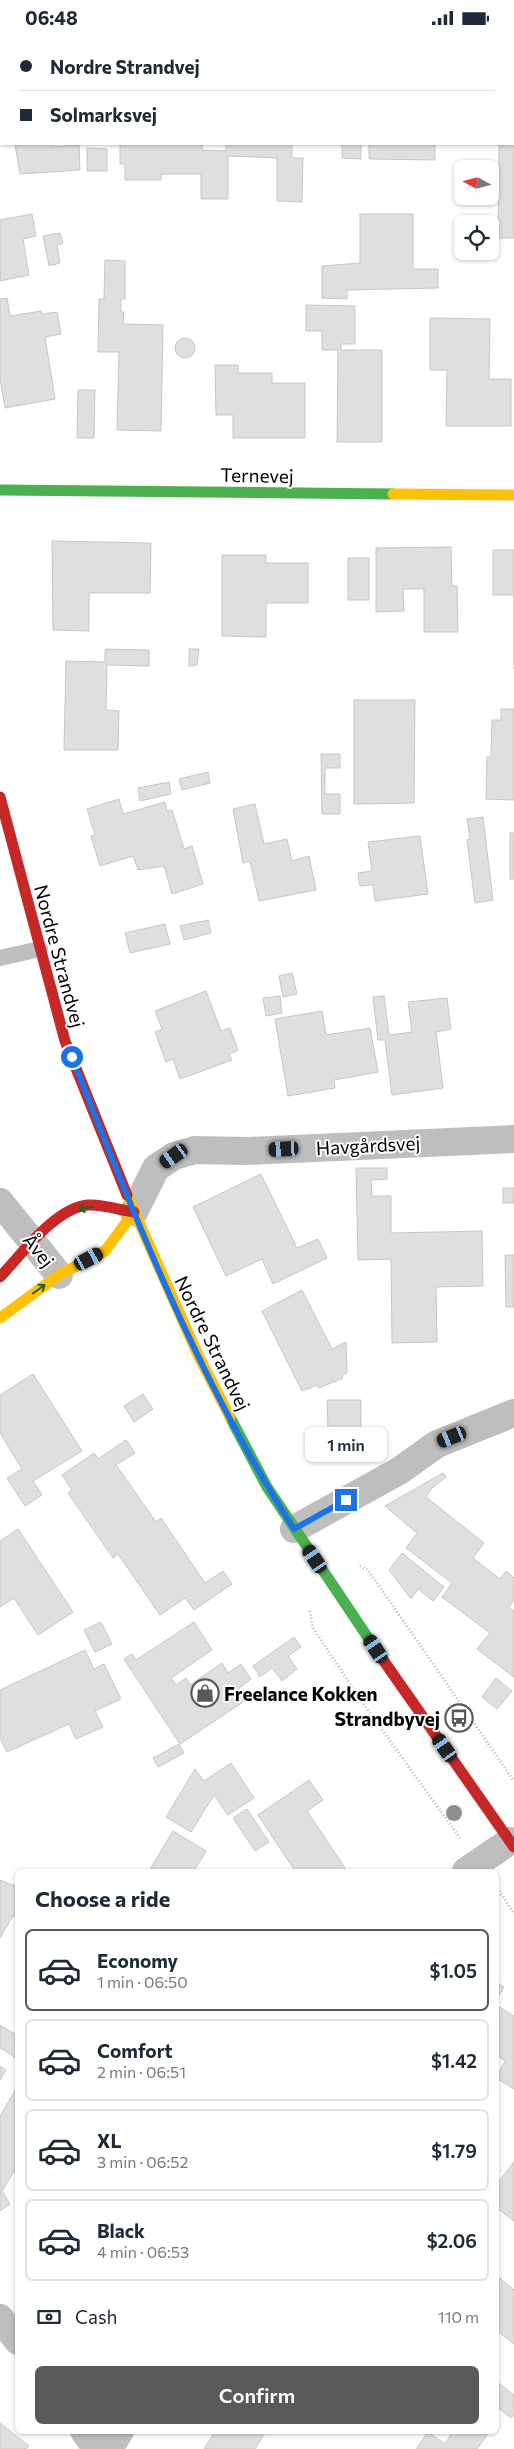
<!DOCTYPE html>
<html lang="en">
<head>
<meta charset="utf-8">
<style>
  :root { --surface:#fff; --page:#f2f2f3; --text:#1f2937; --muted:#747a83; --line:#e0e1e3; --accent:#595959 }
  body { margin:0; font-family:Commissioner,sans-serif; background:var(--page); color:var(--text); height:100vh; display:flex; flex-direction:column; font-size:19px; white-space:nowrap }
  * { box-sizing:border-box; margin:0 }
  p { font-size:16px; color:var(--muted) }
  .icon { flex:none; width:28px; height:28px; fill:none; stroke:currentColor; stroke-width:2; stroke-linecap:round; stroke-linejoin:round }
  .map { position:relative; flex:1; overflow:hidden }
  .panel { position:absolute; left:15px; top:1834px; width:484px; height:565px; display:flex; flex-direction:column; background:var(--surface); border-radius:8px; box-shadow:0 1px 4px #0004 }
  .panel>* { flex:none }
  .top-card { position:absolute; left:0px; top:0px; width:515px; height:110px; box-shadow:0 1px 4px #0004; display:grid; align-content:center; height:110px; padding:0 20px; background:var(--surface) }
  .needle { width:32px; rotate:277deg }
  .fabs { position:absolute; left:454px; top:125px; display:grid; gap:10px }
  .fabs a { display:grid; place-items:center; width:45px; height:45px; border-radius:8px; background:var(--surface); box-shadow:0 1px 4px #0004; font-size:25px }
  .end { position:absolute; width:22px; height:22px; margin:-11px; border:6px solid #1a73e8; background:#fff; box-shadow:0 0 0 2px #fff }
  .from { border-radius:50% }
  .bubble { position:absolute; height:35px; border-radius:8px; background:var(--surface); box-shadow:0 1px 4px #0004; font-size:16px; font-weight:600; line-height:35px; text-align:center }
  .car { position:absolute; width:15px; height:30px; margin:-15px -8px; border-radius:6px; box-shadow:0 0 4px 1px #0007; background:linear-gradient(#222 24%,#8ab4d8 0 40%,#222 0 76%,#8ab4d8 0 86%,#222 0) }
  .top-card b { display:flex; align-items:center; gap:18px; height:48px; font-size:19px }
  .top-card b+b { border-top:1px solid var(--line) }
  .top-card i { width:12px; height:12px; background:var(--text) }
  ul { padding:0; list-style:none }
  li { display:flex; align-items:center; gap:15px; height:82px; margin:0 10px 8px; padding:0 10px; border:2px solid var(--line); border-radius:8px }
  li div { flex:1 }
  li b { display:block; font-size:19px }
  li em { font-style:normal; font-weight:600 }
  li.current { border-color:var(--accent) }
  li>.icon { width:45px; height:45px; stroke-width:1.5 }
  h2 { padding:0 20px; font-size:22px; line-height:60px }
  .pay { display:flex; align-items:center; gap:12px; height:55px; padding:0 20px; font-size:19px }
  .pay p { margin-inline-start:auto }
  .button { display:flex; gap:10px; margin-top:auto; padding:10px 20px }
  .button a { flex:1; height:58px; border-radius:8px; background:var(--accent); color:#fff; font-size:20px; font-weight:600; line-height:58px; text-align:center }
  .status { display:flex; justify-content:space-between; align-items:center; height:35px; padding:0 25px; background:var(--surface); direction:ltr }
  .status svg { height:14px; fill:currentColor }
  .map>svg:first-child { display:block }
  .building { fill:#dfdfdf; stroke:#c7c7c7 }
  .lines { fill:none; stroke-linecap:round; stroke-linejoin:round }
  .path { stroke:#b9b9b9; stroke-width:3; stroke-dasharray:1 2.5; stroke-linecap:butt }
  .lane { stroke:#bebebe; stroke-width:16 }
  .street { stroke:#bebebe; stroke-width:28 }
  .fast { stroke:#4caf50; stroke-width:11 }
  .slow { stroke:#ffc107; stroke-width:11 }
  .jam { stroke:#c62828; stroke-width:11 }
  .tree { fill:#8f8f8f }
  .oneway { stroke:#2a602c }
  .route { stroke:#1a73e8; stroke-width:6 }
  .labels { text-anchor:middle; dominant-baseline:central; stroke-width:4; stroke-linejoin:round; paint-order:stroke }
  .street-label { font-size:19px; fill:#000; stroke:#fff }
  .poi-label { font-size:19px; font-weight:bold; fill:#000; stroke:#fff; text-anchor:start }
</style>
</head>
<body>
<div class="status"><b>06:48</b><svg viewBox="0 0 49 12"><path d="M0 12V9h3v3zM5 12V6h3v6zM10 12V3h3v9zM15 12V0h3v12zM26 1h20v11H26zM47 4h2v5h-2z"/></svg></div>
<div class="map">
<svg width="514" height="2414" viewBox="0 0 514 2414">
  <rect width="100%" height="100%" fill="#fff"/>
  <g class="building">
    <path d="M1 62V98H0V63Z"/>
    <path d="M514 77V203H498L499 109H514Z"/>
    <path d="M15 109H53V112L79 110 80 135 20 139Z"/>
    <path d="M120 109H202V115L226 116V109H292V123H303L302 167 277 166V123L228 121V164H201V139H161V145H125V129H120Z"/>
    <path d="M342 109H361V124L342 123Z"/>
    <path d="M369 109H435V125L369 124Z"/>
    <path d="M87 113 107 114V136H87Z"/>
    <path d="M32 179 36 201 23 204 29 240 0 246V185Z"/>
    <path d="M360 179H413V234H438V253L347 255V264L322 263V231L360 228Z"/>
    <path d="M60 198 63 208 57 210 60 228 49 231 43 201Z"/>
    <path d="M105 225 125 226V264H121V277H124L123 289 163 290 161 396 117 395 119 317H98L99 264H104Z"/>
    <path d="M7 263 10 281 41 276 42 279 57 277 61 299 45 302 55 364 5 373 0 344V264Z"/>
    <path d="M306 270 355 271V309H341V315H382V407H337L338 315H322V296H306Z"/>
    <path d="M430 283 490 284 489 344H511V391H446L447 335H430Z"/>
    <circle cx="185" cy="313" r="10"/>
    <path d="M215 330H238V338H272V348H305V403H233V380H216Z"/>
    <path d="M78 355H95L94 403H77Z"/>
    <path d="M52 506 151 508 150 558H89V596L53 595Z"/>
    <path d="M451 512 452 551H457L458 597H424V554H403L404 576 376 577V513Z"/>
    <path d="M493 515H514V634V560H493Z"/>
    <path d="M222 520H266V528H308V568H266V602L222 601Z"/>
    <rect x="348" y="523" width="21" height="42"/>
    <path d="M105 614 149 615V631L107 630 106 675 119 676 118 715H64L66 626 105 627Z"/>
    <path d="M189 614H199L197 630 189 631Z"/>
    <path d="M354 665H415L414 768 354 769Z"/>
    <path d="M501 674H514V765L486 764 487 722H491L492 685H501Z"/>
    <path d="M321 719H340V733H325V759H340V779H322Z"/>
    <path d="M208 737 210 748 182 755 179 744Z"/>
    <path d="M169 747 171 759 140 766 138 753Z"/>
    <path d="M119 764 123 779 165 767 167 776 172 775 184 814 192 811 203 849 172 859 164 831 138 835 133 821 100 831 91 801 95 800 87 774Z"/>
    <path d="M255 769 264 809 287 804 292 826 309 821 316 855 259 866 250 826 243 828 233 774Z"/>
    <path d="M483 782 493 865 475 868 467 805 470 804 467 784Z"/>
    <rect x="510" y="798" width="4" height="46"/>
    <path d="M420 801 428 859 375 866 373 850 360 851 358 838 372 836 368 807Z"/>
    <path d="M208 885 211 898 184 905 180 891Z"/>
    <path d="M165 889 170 909 130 918 125 898Z"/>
    <path d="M292 938 297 959 283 962 279 941Z"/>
    <path d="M206 956 221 996 230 993 238 1015 229 1019 232 1025 180 1044 173 1024 166 1027 155 997 162 994 155 976Z"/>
    <path d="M280 961 282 978 266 981 263 963Z"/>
    <path d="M384 961 389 1000 412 997 408 967 447 963 451 994 436 997 443 1053 392 1060 385 1005H378L373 962Z"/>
    <path d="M322 976 326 1000 370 993 378 1037 334 1045 335 1053 288 1061 275 984Z"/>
    <path d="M356 1133H387V1144L371 1145 372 1161H391V1198L482 1196 483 1251 436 1252 437 1307 392 1308 391 1224 358 1225Z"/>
    <path d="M261 1139 297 1213 318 1204 327 1223 273 1249 262 1224 226 1241 193 1172Z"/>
    <rect x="503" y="1153" width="11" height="15"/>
    <path d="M505 1220H514V1272H506Z"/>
    <path d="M302 1255 332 1314 346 1307 347 1338 342 1340 343 1343 319 1353 318 1350 302 1356 262 1276Z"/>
    <path d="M33 1339 82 1416 33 1446 42 1460 25 1471 7 1443 22 1434 0 1398V1360Z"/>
    <path d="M143 1359 153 1374 134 1387 124 1371Z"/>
    <path d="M327 1365H361V1394L328 1395Z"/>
    <path d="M126 1405 135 1418 116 1430 156 1487 161 1483 205 1548 223 1536 232 1549 194 1575 185 1563 160 1580 118 1519 113 1523 68 1458 72 1455 62 1440 94 1418 98 1424Z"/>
    <path d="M443 1438 446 1442 431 1454 426 1462 484 1508 473 1523 500 1544 506 1536 514 1543V1566L509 1572 514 1576V1642L477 1614 490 1598 442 1562 452 1548 406 1513 417 1498 385 1471Z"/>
    <path d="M18 1494 73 1577 38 1600 14 1563 0 1572V1506Z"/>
    <path d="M402 1518 444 1552 433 1566 418 1554 411 1564 389 1535Z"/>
    <path d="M101 1587 112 1609 95 1617 84 1595Z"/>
    <path d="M194 1587 212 1615 171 1643 176 1650 186 1643 190 1650 222 1628 228 1638 241 1629 251 1644 239 1653 246 1665 180 1709 124 1624 132 1619 136 1625Z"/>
    <path d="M294 1602 301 1612 288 1621 297 1634 282 1646 272 1633 260 1642 253 1631Z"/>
    <path d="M85 1615 94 1634 104 1629 121 1664 95 1676 103 1692 76 1704 69 1689 7 1717 0 1703V1655Z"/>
    <path d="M496 1643 512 1656 497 1674 482 1662Z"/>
    <path d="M179 1709 184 1718 158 1732 153 1723Z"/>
    <path d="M231 1728 254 1763 228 1780 214 1760 191 1797 166 1782 195 1734 204 1746Z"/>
    <path d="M309 1745 323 1765 307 1776 347 1836H295L258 1780Z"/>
    <path d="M247 1774 269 1807 255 1816 233 1783Z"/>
    <path d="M173 1796 206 1816 194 1836H149Z"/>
    <path d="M0 1845 18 1852V1883L13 1881 0 1903Z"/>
    <path d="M496 1947 504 1952 496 1965Z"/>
    <path d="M496 1970 514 1981V2054L496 2043 505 2026 496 2020Z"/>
    <path d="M0 1990 18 2001 16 2023 0 2013Z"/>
    <path d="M0 2031 6 2035 0 2045Z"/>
    <path d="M18 2051V2130L2 2156 10 2169 0 2176V2081Z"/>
    <path d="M514 2127V2186L496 2172V2150Z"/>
    <path d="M496 2240 514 2255V2309L496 2295Z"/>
    <path d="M496 2346 514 2360V2380L511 2383 496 2371Z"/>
    <path d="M0 2388 29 2411 26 2414H0Z"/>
    <path d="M215 2396H266L255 2414H204Z"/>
    <path d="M490 2396 477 2414H416L428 2397 445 2409 453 2396Z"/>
  </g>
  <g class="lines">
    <g class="path">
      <path d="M360 1531 368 1535 514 1746"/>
      <path d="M310 1576 313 1593 362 1667 460 1803"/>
      <path d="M497 1853 514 1878"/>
    </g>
    <path class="lane" d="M0 923 40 914"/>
    <g class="street">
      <path d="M0 4H1"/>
      <path d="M0 1167 59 1240"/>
      <path d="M134 1177 156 1133 174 1121 195 1115 247 1116 514 1104"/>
      <path d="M294 1494 399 1436 437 1409 514 1378"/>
      <path d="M466 1836 510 1806"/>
      <path d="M0 2283 18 2306"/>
      <path d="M84 2396 97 2414"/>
      <path d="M109 2414 120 2396"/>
    </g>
    <g class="fast">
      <path d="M0 455 393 459"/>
      <path d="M230 1382 267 1452 381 1622"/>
    </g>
    <g class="slow">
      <path d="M393 459 514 460"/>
      <path d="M127 1160 198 1320 230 1382"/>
      <path d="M0 1283 59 1240 105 1216 134 1177"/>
    </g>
    <g class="jam">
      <path d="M0 762 65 1006 127 1160"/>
      <path d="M0 1242C22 1219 55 1173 88 1170 103 1169 119 1175 134 1177"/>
      <path d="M381 1622 514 1812"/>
    </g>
  </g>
  <circle class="tree" cx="454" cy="1778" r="8"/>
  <defs><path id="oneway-shaft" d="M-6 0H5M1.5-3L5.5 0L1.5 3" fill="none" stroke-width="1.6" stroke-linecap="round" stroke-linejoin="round" transform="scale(1.25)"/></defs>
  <g class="oneway">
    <use href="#oneway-shaft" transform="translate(86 1173) rotate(171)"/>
    <use href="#oneway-shaft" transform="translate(39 1254) rotate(-36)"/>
  </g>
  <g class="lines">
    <path class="route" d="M72 1022C135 1184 200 1348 294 1494L346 1465"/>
  </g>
  <defs>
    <g id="shop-ring" transform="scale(1.4375)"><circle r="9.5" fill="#fff" stroke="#595959" stroke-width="1.5"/><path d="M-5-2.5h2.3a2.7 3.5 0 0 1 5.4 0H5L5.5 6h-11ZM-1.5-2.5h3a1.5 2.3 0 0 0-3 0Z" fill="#595959"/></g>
    <g id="bus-ring" transform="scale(1.4375)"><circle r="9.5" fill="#fff" stroke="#595959" stroke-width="1.5"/><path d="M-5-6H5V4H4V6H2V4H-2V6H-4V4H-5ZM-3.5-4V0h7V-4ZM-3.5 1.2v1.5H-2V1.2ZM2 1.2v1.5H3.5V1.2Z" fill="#595959"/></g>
  </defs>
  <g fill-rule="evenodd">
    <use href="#shop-ring" x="205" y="1658"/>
    <use href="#bus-ring" x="459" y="1683"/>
  </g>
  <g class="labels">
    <g class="street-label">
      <text transform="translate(257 440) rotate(1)">Ternevej</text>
      <text transform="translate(60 921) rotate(75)">Nordre Strandvej</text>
      <text transform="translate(368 1110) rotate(-3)">Havgårdsvej</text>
      <text transform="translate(39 1215) rotate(52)">Åvej</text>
      <text transform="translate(213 1308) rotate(64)">Nordre Strandvej</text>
    </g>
    <g class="poi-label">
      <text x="224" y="1658">Freelance Kokken</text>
      <text x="440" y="1683" text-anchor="end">Strandbyvej</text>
    </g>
  </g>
</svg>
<div class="fabs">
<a><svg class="needle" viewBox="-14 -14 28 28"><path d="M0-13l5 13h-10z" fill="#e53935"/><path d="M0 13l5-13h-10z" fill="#747a83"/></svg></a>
<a><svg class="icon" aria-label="locate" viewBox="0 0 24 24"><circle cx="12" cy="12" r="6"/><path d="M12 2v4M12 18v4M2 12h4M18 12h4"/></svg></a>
</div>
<i class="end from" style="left:72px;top:1022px"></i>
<i class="end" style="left:346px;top:1465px"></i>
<div class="bubble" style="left:305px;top:1392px;width:82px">1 min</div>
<i class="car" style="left:284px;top:1114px;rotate:267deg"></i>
<i class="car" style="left:174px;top:1121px;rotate:235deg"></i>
<i class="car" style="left:89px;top:1224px;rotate:62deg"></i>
<i class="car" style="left:452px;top:1402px;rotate:248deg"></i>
<i class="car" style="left:315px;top:1524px;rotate:326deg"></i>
<i class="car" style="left:376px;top:1614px;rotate:326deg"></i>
<i class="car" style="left:445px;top:1713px;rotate:325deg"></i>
<div class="top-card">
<b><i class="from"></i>Nordre Strandvej</b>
<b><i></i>Solmarksvej</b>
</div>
<section class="panel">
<h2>Choose a ride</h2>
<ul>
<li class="current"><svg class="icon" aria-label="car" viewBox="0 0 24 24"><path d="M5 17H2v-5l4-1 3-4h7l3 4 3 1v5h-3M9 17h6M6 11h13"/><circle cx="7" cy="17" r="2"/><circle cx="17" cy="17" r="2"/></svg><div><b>Economy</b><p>1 min · 06:50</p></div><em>$1.05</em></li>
<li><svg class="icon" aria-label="car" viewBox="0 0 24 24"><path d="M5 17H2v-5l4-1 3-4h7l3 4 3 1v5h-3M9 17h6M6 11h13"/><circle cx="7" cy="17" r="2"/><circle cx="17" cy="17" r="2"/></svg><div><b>Comfort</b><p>2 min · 06:51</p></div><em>$1.42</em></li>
<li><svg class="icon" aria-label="car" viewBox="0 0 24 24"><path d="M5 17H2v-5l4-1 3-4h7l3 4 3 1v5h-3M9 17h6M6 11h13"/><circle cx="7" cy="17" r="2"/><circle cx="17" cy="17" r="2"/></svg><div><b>XL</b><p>3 min · 06:52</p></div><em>$1.79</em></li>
<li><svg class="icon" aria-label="car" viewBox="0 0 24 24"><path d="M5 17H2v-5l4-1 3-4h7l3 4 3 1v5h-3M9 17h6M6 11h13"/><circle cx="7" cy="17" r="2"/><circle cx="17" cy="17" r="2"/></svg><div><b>Black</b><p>4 min · 06:53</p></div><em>$2.06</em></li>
</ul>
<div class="pay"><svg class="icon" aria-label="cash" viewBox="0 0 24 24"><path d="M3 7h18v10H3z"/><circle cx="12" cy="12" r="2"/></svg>Cash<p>110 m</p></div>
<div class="button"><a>Confirm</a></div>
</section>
</div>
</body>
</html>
